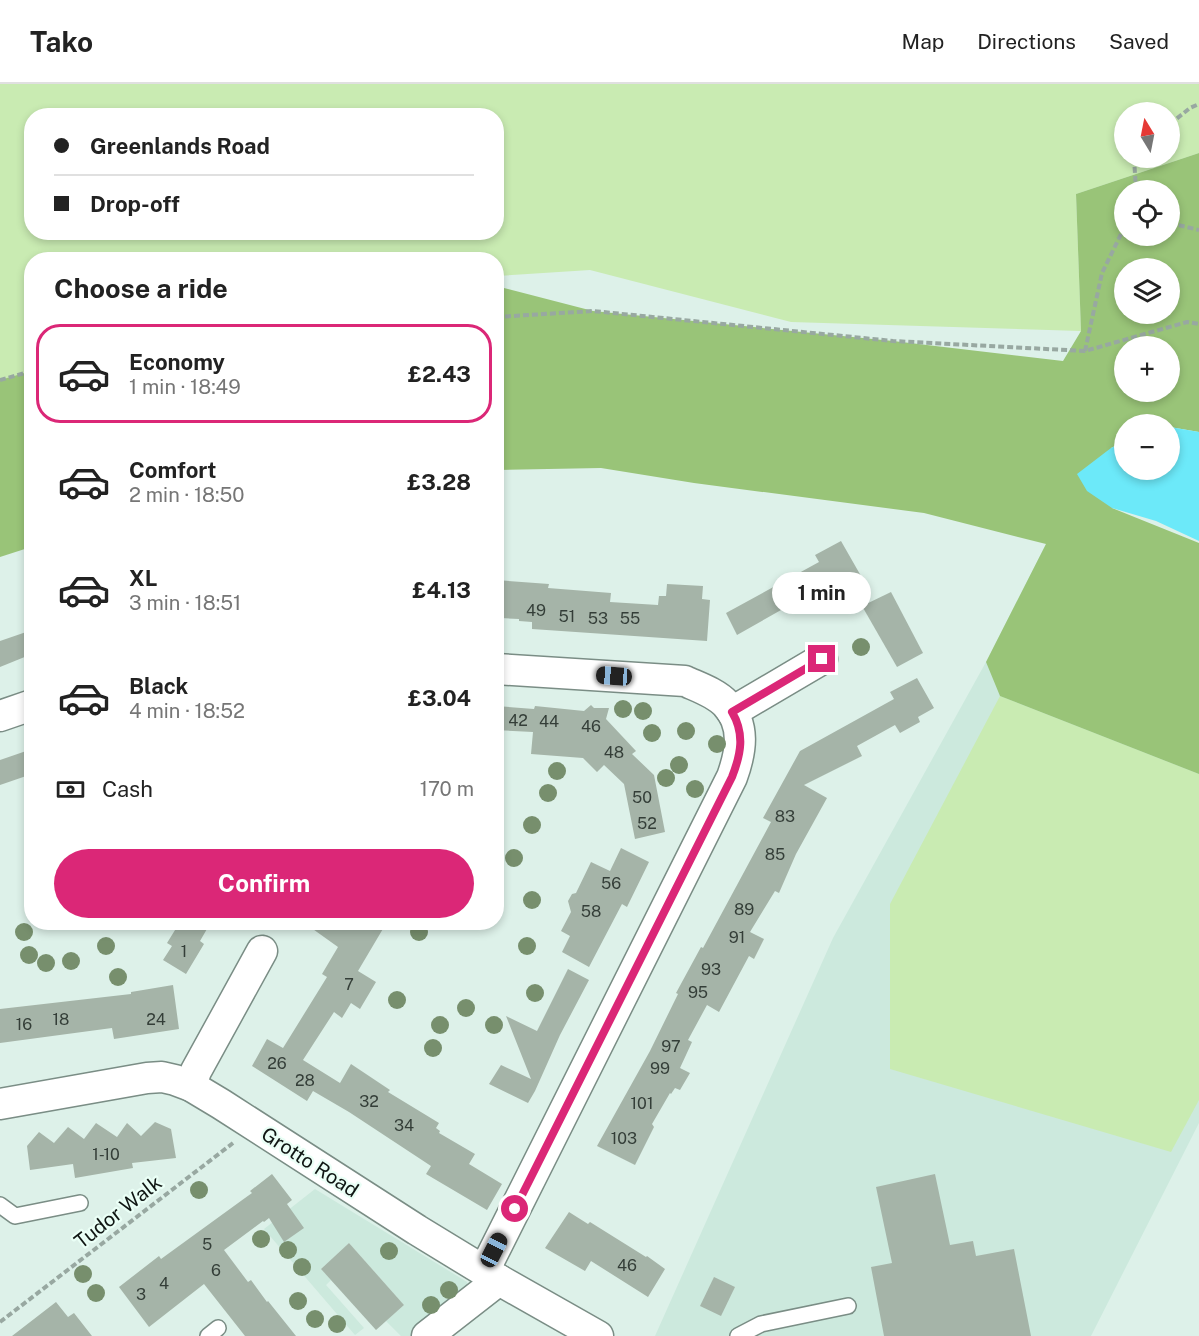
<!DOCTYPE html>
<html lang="en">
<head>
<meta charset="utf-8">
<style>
  :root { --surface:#fff; --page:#f2f2f2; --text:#222; --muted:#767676; --line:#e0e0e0; --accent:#db2777 }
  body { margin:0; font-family:"Public Sans",sans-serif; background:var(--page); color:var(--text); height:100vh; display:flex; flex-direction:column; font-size:22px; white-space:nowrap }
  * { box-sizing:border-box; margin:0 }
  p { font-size:20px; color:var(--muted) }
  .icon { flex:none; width:33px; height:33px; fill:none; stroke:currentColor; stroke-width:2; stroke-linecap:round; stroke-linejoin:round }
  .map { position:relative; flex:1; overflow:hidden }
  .sheet { position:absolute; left:24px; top:168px; width:480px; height:678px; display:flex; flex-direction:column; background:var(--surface); border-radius:24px; box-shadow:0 3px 9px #0003 }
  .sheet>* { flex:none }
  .hud { position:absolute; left:24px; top:24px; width:480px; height:132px; border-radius:24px; box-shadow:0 3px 9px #0003; display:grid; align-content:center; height:132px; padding:0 30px; background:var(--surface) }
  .needle { width:39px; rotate:350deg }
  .tools { position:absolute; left:1114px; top:18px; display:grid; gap:12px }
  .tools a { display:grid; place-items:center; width:66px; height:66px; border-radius:50%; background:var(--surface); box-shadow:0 3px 9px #0003; font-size:30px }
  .end { position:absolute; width:27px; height:27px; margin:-14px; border:8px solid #db2777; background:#fff; box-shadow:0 0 0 3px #fff }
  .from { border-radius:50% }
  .bubble { position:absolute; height:42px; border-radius:21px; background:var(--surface); box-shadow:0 3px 9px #0003; font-size:20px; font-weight:700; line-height:42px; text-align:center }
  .car { position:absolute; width:18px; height:36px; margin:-18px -9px; border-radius:8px; box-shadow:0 0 4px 2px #0007; background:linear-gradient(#222 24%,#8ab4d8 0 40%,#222 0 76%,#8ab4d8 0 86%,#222 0) }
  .hud b { display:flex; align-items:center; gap:21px; height:57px; font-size:22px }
  .hud b+b { border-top:2px solid var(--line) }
  .hud i { width:15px; height:15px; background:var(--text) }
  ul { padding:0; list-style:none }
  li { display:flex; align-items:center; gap:18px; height:99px; margin:0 12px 9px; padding:0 18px; border:3px solid transparent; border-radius:24px }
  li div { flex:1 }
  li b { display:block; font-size:22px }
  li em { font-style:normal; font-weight:700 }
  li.current { border-color:var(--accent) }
  li>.icon { width:54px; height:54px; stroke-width:1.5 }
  h2 { padding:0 30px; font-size:27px; line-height:72px }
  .pay { display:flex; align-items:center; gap:15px; height:66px; padding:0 30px; font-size:22px }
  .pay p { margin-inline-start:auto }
  .button { display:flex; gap:12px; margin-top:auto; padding:12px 30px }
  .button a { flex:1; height:69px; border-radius:36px; background:var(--accent); color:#fff; font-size:24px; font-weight:700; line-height:69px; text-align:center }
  header { display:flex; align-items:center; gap:36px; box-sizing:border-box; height:84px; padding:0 30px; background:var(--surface); border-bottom:2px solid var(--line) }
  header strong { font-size:28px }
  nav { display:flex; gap:33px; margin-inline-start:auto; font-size:21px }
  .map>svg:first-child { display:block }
  .built { fill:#cce9dd }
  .green { fill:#c9ebb2; fill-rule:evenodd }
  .forest { fill:#99c478; fill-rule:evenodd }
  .water { fill:#6ce9f9 }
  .building { fill:#a5b4a8 }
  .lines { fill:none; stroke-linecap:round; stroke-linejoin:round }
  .lane-casing { stroke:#7a8d85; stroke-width:18 }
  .street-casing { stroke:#7a8d85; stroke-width:33 }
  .path { stroke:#98a8a1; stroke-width:4; stroke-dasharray:6 3; stroke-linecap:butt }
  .lane { stroke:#fff; stroke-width:15 }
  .street { stroke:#fff; stroke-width:30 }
  .tree { fill:#778f6d }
  .route { stroke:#db2777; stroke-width:8 }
  .labels { text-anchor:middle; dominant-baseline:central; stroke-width:4.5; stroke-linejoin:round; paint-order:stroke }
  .number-label { font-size:16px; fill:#343e38 }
  .street-label { font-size:20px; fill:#0f1613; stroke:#eafff6 }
</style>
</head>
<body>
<header>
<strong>Tako</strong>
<nav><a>Map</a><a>Directions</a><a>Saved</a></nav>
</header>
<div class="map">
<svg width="1199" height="1252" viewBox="0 0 1199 1252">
  <rect width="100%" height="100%" fill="#ddf1e9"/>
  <g class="built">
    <path d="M1046 460 1199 489V1039L1091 1252H655L833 854 986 578Z"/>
    <path d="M315 1105 467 1198 469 1208 414 1252H401L386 1237 404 1221 349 1159 321 1185 331 1196 326 1201 364 1244 355 1251 264 1145Z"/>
  </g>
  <g class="green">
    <path d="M0 0H1199V69L1076 110 1081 247 791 238 590 186 497 192 496 176H32L31 287 0 296ZM1125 28H1170V74H1125ZM32 32H496V148H32Z"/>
    <path d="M1000 612 1199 690V1016L1171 1068 890 985V820Z"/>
  </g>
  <g class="forest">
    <path d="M1199 69V348L1170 343V340H1125V357L1111 364 1112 424 1199 459V690L1000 612 986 578 1046 460 924 429 694 399 601 384 497 386 496 202 593 227 893 257 1063 277 1081 247 1076 110ZM1125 106H1170V152H1125ZM1125 184H1170V230H1125ZM1125 262H1170V308H1125Z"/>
    <path d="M31 287V463L0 473V296Z"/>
  </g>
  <path class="water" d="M1170 343 1199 348V457L1156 437 1112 424 1087 407 1077 390 1111 364 1125 357V386H1170Z"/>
  <g class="building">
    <path d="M841 457 861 492 825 512 820 504 737 551 726 529 819 478 815 471Z"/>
    <path d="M496 496 549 500 548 504 611 509 610 518 658 521 659 512H666L667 500 703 502 702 515 710 516 707 557 532 545V538L519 537V535L501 534V531H496Z"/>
    <path d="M891 508 923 569 897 583 862 522Z"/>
    <path d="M32 546V570L0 583V557Z"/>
    <path d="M917 594 934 624 918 633 920 638 900 649 895 641 857 662 862 672 804 701 827 714 796 770 779 809 775 807 750 848 764 855 754 875 749 872 719 928 707 921 688 956 692 958 680 984 690 989 680 1006 675 1004 671 1010 670 1009 652 1040 654 1043 635 1081 597 1062 650 967 678 910 676 909 701 863 703 864 771 738 763 734 800 667 894 615 890 608Z"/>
    <path d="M591 621 594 624H609L606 635 636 667 632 670 654 691 665 748 635 755 624 700 604 681 597 688 583 674 531 670 533 648 496 646V622L534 625 535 622 584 627Z"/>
    <path d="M32 665V690L0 701V676Z"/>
    <path d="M621 764 649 778 627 823 622 820 589 883 562 868 570 852 561 847 571 828 568 817 572 810 576 809 591 778 610 787Z"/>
    <path d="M180 838H211L200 857 204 860 186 890 163 876 172 862 167 859Z"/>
    <path d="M303 838H387L358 887 376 898 360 925 351 919 342 934 334 928 303 976 340 999 351 980 390 1006 388 1008 439 1039 436 1044 440 1047 439 1049 475 1070 469 1080 502 1100 487 1126 426 1090 431 1082 349 1028 313 1007 307 1017 252 982 267 955 283 964 288 956 327 893 322 890 338 863Z"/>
    <path d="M568 885 589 896 560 951 535 1007 528 1019 489 1000 501 981 531 995 506 932 537 947Z"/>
    <path d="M173 901 179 945 114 955 112 944 0 959V925L131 910V908Z"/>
    <path d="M155 1038 171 1045 176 1074 132 1079 133 1084 75 1094 73 1080 30 1086 27 1062 39 1048 54 1059 68 1043 84 1055 96 1039 117 1053 127 1039 141 1052Z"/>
    <path d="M272 1090 292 1116 287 1120 304 1144 284 1158 269 1134 264 1138 263 1137 224 1166 248 1198 251 1196 267 1218 268 1217 296 1252H245L204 1200 149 1243 119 1203 159 1172 161 1175 245 1114 252 1109 250 1107Z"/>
    <path d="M935 1090 950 1161 973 1157 976 1172 1014 1165 1031 1252H884L871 1183 892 1179 876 1103Z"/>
    <path d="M569 1128 588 1140 590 1138 646 1173 647 1172 665 1185 648 1213 591 1177 585 1187 545 1164Z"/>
    <path d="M349 1159 404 1221 376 1246 321 1185Z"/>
    <path d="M714 1193 735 1203 721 1232 700 1222Z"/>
    <path d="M56 1218 68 1233 74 1229 92 1252H12Z"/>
  </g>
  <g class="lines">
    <g class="lane-casing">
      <g id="lane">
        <path d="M0 1121 15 1132 80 1119"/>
        <path d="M208 1252 218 1244"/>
        <path d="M738 1252 761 1240 848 1222"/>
      </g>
    </g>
    <g class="street-casing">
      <g id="street">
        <path d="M732 628 822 575"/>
        <path d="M0 632 32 621"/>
        <path d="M191 1002 196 987 262 867"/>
        <path d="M0 1020 147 994 162 993 175 996 191 1002 221 1020 417 1146 499 1196 598 1252"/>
        <path d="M484 1187 732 693C741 668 746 641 726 620 716 609 698 603 685 597L496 585"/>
        <path d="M427 1252 499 1196"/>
      </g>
    </g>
    <g class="path">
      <path d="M1170 40 1190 24 1199 20"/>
      <path d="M1134 74 1136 106"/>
      <path d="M1170 139 1199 146"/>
      <path d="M496 233 593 227 893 257 1085 267 1187 238 1199 240"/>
      <path d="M1085 267 1102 189 1125 142"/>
      <path d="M0 296 32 287"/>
      <path d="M0 1238 233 1059"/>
    </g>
    <use href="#lane" class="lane"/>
    <use href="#street" class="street"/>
  </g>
  <g class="tree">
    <circle cx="861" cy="563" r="9"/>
    <circle cx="623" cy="625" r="9"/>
    <circle cx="643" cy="627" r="9"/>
    <circle cx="686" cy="647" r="9"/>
    <circle cx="652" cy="649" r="9"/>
    <circle cx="717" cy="660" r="9"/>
    <circle cx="679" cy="681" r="9"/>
    <circle cx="557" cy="687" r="9"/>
    <circle cx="666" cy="694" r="9"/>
    <circle cx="695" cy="705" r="9"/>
    <circle cx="548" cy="709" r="9"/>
    <circle cx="532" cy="741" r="9"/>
    <circle cx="514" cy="774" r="9"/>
    <circle cx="532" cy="816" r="9"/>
    <circle cx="24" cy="848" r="9"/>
    <circle cx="419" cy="848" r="9"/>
    <circle cx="106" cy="862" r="9"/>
    <circle cx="527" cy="862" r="9"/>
    <circle cx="29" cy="871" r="9"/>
    <circle cx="71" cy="877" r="9"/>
    <circle cx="46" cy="879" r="9"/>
    <circle cx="118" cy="893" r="9"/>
    <circle cx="535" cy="909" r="9"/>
    <circle cx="397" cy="916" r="9"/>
    <circle cx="466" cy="924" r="9"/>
    <circle cx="440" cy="941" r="9"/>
    <circle cx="494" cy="941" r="9"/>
    <circle cx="433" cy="964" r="9"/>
    <circle cx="199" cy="1106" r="9"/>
    <circle cx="261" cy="1155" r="9"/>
    <circle cx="288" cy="1166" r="9"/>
    <circle cx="389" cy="1167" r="9"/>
    <circle cx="302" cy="1183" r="9"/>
    <circle cx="83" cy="1190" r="9"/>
    <circle cx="449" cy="1206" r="9"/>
    <circle cx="96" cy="1209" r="9"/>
    <circle cx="298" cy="1217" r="9"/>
    <circle cx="431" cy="1221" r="9"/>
    <circle cx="315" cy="1235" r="9"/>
    <circle cx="337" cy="1240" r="9"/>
  </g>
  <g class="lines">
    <path class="route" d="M515 1125 732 693C741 670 745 650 732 628L822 575"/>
  </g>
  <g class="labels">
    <g class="number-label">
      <text x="536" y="526">49</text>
      <text x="567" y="532">51</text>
      <text x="598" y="534">53</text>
      <text x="630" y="534">55</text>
      <text x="518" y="636">42</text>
      <text x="549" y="637">44</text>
      <text x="591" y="642">46</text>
      <text x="614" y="668">48</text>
      <text x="642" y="713">50</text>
      <text x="785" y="732">83</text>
      <text x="647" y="739">52</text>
      <text x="775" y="770">85</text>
      <text x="611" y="799">56</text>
      <text x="744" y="825">89</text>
      <text x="591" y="827">58</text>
      <text x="737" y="853">91</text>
      <text x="184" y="867">1</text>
      <text x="711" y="885">93</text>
      <text x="349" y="900">7</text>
      <text x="698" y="908">95</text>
      <text x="61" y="935">18</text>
      <text x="156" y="935">24</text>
      <text x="24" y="940">16</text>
      <text x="671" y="962">97</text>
      <text x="277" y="979">26</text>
      <text x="660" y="984">99</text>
      <text x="305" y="996">28</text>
      <text x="369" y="1017">32</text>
      <text x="642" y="1019">101</text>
      <text x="404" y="1041">34</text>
      <text x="624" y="1054">103</text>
      <text x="106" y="1070">1-10</text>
      <text x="207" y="1160">5</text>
      <text x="627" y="1181">46</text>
      <text x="216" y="1186">6</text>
      <text x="164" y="1199">4</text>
      <text x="141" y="1210">3</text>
    </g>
    <g class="street-label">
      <text transform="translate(310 1078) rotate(33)">Grotto Road</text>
      <text transform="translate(118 1128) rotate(-38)">Tudor Walk</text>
    </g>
  </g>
</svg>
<div class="tools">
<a><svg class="needle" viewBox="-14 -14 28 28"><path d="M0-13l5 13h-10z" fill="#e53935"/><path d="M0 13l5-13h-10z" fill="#767676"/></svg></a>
<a><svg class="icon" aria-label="locate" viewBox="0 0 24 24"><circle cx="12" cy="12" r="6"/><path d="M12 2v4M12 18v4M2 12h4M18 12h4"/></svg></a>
<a><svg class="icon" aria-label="layers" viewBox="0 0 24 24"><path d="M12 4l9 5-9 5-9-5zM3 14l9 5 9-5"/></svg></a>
<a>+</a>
<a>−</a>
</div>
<i class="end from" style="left:515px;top:1125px"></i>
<i class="end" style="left:822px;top:575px"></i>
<div class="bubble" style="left:772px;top:488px;width:99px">1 min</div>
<i class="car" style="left:614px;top:592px;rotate:274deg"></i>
<i class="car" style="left:494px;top:1166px;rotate:27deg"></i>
<div class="hud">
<b><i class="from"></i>Greenlands Road</b>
<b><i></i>Drop-off</b>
</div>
<section class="sheet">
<h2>Choose a ride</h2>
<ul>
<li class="current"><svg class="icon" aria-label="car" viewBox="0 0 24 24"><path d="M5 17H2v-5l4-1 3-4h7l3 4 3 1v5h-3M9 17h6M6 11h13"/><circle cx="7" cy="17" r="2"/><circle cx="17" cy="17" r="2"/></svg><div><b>Economy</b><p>1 min · 18:49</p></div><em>£2.43</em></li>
<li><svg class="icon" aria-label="car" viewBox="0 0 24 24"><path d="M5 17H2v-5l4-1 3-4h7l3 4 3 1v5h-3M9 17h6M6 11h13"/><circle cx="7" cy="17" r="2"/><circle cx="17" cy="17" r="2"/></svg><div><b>Comfort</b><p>2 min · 18:50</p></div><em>£3.28</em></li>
<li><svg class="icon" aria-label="car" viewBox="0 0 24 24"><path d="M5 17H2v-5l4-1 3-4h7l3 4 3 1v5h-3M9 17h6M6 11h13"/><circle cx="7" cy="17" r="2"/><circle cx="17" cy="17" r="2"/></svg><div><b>XL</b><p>3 min · 18:51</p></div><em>£4.13</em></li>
<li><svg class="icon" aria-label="car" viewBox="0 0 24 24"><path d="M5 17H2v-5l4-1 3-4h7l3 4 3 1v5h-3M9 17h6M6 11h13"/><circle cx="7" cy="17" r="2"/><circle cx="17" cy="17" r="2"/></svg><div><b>Black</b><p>4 min · 18:52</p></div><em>£3.04</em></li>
</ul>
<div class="pay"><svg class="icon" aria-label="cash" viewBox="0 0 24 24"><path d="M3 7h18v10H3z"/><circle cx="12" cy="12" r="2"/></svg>Cash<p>170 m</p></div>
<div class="button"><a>Confirm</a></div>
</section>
</div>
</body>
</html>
